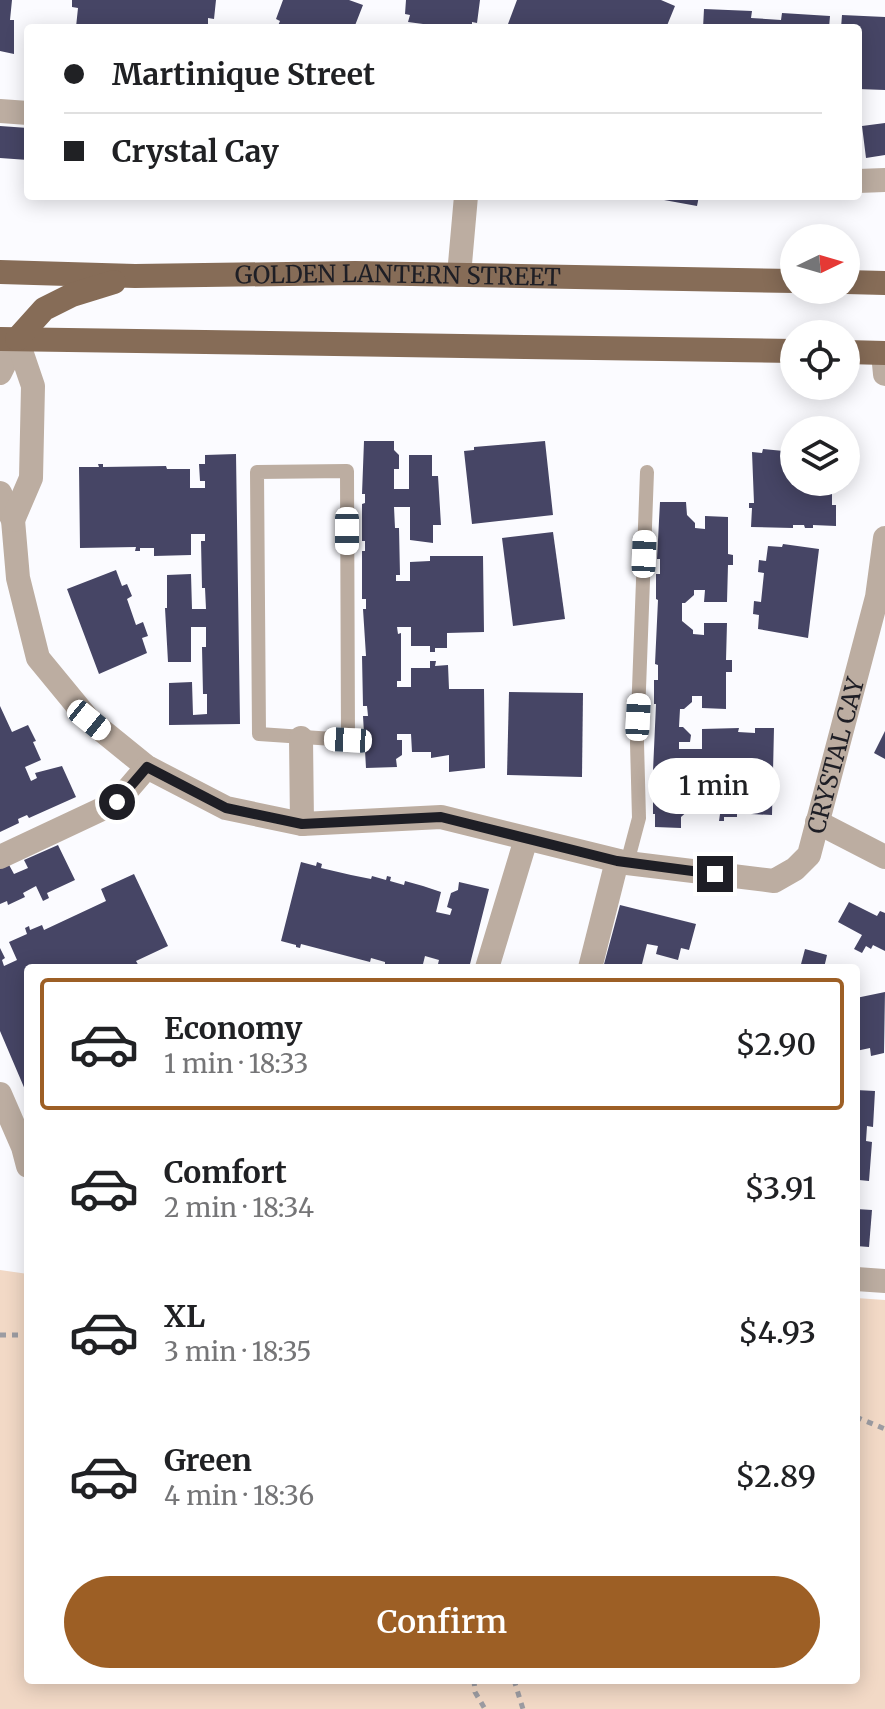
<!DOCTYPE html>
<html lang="en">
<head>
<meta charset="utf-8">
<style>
  :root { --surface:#fff; --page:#f6f6f6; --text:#202124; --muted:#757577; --line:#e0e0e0; --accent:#9d5f25 }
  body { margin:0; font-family:Merriweather,serif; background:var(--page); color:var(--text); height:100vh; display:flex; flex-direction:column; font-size:30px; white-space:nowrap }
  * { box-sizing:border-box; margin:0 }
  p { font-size:26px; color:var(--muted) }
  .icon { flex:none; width:44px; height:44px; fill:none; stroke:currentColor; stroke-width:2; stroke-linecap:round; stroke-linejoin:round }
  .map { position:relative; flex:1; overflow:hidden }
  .panel { position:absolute; left:24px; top:964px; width:836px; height:720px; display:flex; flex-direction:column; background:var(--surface); border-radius:8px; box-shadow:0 4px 20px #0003 }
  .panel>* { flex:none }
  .guide { position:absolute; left:24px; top:24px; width:838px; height:176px; border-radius:8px; box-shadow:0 4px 20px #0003; display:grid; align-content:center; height:176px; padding:0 40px; background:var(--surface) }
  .needle { width:52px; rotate:85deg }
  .tools { position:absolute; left:780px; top:224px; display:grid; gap:16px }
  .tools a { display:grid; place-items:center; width:80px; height:80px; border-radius:50%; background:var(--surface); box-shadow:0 4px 20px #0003; font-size:40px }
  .end { position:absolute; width:36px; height:36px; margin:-18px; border:10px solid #1e1e25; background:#fff; box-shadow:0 0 0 4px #fff }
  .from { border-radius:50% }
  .bubble { position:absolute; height:56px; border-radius:28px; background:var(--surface); box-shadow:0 4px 20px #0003; font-size:26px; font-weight:600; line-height:56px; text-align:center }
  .car { position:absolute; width:24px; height:48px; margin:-24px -12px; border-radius:10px; box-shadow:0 0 6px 2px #0007; background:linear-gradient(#fff 24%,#345 0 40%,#fff 0 76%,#345 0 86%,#fff 0) }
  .guide b { display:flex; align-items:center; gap:28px; height:76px; font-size:30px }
  .guide b+b { border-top:2px solid var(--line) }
  .guide i { width:20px; height:20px; background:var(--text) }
  ul { padding:14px 0 0; list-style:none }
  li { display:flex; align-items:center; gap:24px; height:132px; margin:0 16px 12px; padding:0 24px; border:4px solid transparent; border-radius:8px }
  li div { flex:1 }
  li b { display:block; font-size:30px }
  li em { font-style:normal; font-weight:600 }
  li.on { border-color:var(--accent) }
  li>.icon { width:72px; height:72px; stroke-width:1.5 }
  .cta { display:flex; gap:16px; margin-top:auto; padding:16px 40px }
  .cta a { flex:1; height:92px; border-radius:48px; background:var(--accent); color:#fff; font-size:32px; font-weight:600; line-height:92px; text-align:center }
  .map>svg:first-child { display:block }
  .green { fill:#f2d9c6 }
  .building { fill:#464565 }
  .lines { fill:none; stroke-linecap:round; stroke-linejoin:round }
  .path { stroke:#9c9ca2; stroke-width:5; stroke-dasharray:6 6; stroke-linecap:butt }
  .service { stroke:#bcada1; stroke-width:14 }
  .minor { stroke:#bcada1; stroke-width:24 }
  .primary { stroke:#866c57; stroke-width:24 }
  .route { stroke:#1e1e25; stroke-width:10 }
  .labels { text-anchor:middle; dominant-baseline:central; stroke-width:8; stroke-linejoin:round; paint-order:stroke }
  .street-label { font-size:24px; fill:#1e1e25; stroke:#fff }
</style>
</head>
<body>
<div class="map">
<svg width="885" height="1709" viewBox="0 0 885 1709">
  <rect width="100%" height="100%" fill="#fbfbff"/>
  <path class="green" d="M0 1270 28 1274V1680H856V1298L885 1300V1709H0Z"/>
  <g class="building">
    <path d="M0 0H12L10 20H14V54L0 51Z"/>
    <path d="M72 0H216L214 19 208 18V28L76 27 78 8 72 7Z"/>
    <path d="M283 0H349L363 5 354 28H277L280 21 276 19Z"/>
    <path d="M406 0H480L477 23 472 22V28H453L408 22 410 15 405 14Z"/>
    <path d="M517 0H661L675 6 666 28H518L508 24Z"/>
    <path d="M704 9 752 11 751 18 781 20 782 13 830 16 829 28H703Z"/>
    <path d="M842 15 885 17V90L858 89V28H841Z"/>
    <path d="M885 123V155L866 158 862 126Z"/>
    <path d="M0 126 28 128V160L0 158Z"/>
    <path d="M642 196H699L697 206Z"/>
    <path d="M364 441H394V450L399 455V469H394V489H409V455H432V476H438L441 525H433V543L410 540V507H394L395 528H399L400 575H396V581H410V562L430 561V556H483L484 632 447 633V648H435V652H430V646H411V627H397L398 634 401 633V681H397V687H411V668H430V661H436L435 666 448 665 449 689H484L485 768 449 772V755L431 758V752H412L411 734H397V740H402V755L396 759 397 767 366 768 363 716H368L367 706H363L362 656H366L363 609H366V599H362V551H365V541H362V504L365 503V494H362Z"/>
    <path d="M545 441 553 515 472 524 464 451 474 450V447Z"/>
    <path d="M763 449 794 452V482H832V505H836V526L813 525V528H805L804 525H793V528L751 527 752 508H749V503H754L752 452 762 453Z"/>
    <path d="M236 454 240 724 169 725V683L192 682 193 715 207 714V694H203L202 647H206V627H191V662H168L165 608H167V575L191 574 192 609H206L205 588H202L201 541H205V534H191V555L154 556V548H140V551H135L136 547 80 548 79 467H99L98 464H103V467L166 466 167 469H190V488H205V481H200L199 464H205V455Z"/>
    <path d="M660 502H686L687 515 695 523V528L705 529V516L728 517V554L733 555V565H728L727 602H704L705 590H694V595L685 603H682V621L693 630V634L704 635V623H727L726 660H732V672H726V709L702 708V696H692V702L684 709H680L679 727H683L691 735 690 742H679V749H702V729L739 728 738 732 755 733V728H774L772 815 750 814V809H737V817H724V821H719L720 814H700L701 795 678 794V801H690V809L681 817V828L655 827V814H653V787H656V771H653L656 704H654V680H658V665L655 664 658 600 656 599V574H660V559H657Z"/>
    <path d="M553 532 565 619 513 626 502 538Z"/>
    <path d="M783 544 819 549 808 638 758 629 759 615 753 614 754 601 761 602 764 573 758 572 759 560 766 561 768 546 782 547Z"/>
    <path d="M116 570 122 586 127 584 132 596 127 599 136 625 143 622 148 636 142 638 147 653 99 674 67 589Z"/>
    <path d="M509 692 583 693 582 777 507 775Z"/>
    <path d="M0 706 12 732 28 725 36 741 33 742 41 760 25 767 31 781 37 778 35 773 62 766 76 797 29 818 27 815 18 819 19 823 0 832Z"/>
    <path d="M885 731V759L874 753Z"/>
    <path d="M58 845 75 880 47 893 49 898 43 901 36 886 23 893 25 897 8 905 7 901 0 904V866L8 863 14 874 28 868 24 860Z"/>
    <path d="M301 862 316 866 317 862 322 864 321 868 351 875 371 879 372 876 386 880 387 876 391 877 390 881 404 885 405 881 423 886 441 892 436 912 450 915 452 909 447 907 451 893 458 890 459 882 489 889 469 968H437L439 960 425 956 422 968H385V962L371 958 370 962 301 944 300 948 296 947V945L281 941Z"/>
    <path d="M134 874 168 946 136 961 140 968H28V1006L24 1008 28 1012V1091L26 1092 0 1031V948L5 958 2 960 4 966 17 960 9 942 27 934 25 928 29 926 30 930 42 925 44 930 106 901 101 889Z"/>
    <path d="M849 902 877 916 880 911 885 913V951L873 945 871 949 866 946 862 953 854 949 862 935 838 922Z"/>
    <path d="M620 905 696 924 689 950 681 948 678 960 656 954 658 946 647 944 641 968H603Z"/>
    <path d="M805 949 827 955 824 968H800Z"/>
    <path d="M885 992 884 1053 871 1056 870 1048 856 1051V998Z"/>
    <path d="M856 1090 875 1091 873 1127 867 1126 866 1141 872 1142 869 1181 859 1180 858 1195H856Z"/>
    <path d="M856 1209 872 1210 869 1247 856 1246Z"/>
  </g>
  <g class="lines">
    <g class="path">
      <path d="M0 1335H28"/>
      <path d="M856 1417 885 1429"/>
      <path d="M474 1680 475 1692 485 1709"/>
      <path d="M514 1680 523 1709"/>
    </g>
    <g class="service">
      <path d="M347 471 348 740 259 734 257 472Z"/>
      <path d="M627 863 639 818 637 743 647 472"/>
    </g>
    <g class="minor">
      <path d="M0 111 28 113"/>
      <path d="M858 181 885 180"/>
      <path d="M459 275 466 196"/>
      <path d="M883 353 885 374"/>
      <path d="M0 373 17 339"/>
      <path id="s1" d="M0 493 13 520 18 578 38 658 89 720 147 767 226 808 302 824 441 817 627 863 774 881 795 869 809 855 877 597 885 538"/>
      <path d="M13 520 31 478 33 386 17 339"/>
      <path d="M301 738 302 824"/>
      <path d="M817 822 885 857"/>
      <path d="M0 857 117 802 147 767"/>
      <path d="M487 968 526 839"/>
      <path d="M590 968 617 861"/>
      <path d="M0 1094 23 1147 28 1166"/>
      <path d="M856 1279 885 1281"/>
    </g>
    <g class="primary">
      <path id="s2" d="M0 272 135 276 355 273 794 281"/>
      <path d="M846 282 885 283"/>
      <path d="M0 339 794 351"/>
      <path d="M17 339 44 309 72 295 114 282"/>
      <path d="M846 352 885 353"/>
    </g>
  </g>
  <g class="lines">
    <path class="route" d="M117 802 147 767 226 808 302 824 441 817 617 861 715 874"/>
  </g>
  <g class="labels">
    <g class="street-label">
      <text stroke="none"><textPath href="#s2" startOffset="398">GOLDEN LANTERN STREET</textPath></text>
      <text stroke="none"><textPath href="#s1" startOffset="1118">CRYSTAL CAY</textPath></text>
    </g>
  </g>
</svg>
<div class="tools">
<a><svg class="needle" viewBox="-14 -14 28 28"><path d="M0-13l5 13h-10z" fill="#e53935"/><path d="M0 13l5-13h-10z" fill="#757577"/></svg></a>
<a><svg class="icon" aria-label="locate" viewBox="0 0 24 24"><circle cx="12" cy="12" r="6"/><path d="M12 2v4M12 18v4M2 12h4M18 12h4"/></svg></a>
<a><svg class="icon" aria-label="layers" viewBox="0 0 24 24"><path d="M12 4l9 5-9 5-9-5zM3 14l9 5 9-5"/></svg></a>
</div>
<i class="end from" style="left:117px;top:802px"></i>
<i class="end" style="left:715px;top:874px"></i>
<div class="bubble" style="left:648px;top:758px;width:132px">1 min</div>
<i class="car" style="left:347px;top:531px;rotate:180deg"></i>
<i class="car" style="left:644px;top:554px;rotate:2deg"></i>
<i class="car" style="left:638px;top:717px;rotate:3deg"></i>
<i class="car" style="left:89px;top:720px;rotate:129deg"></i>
<i class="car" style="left:348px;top:740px;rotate:273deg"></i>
<div class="guide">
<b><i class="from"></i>Martinique Street</b>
<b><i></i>Crystal Cay</b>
</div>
<section class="panel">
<ul>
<li class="on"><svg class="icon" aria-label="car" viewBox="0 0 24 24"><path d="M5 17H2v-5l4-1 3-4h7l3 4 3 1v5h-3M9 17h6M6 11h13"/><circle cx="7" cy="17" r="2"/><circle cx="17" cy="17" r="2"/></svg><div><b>Economy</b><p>1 min · 18:33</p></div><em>$2.90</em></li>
<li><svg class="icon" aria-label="car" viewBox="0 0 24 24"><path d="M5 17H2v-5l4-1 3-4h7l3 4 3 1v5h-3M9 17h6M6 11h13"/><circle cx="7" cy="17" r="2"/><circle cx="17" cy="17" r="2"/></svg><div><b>Comfort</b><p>2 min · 18:34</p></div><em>$3.91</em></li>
<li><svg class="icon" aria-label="car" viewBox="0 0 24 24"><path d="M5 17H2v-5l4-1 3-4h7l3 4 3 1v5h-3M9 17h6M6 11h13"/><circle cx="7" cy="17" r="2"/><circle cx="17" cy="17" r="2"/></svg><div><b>XL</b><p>3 min · 18:35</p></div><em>$4.93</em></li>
<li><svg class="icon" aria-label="car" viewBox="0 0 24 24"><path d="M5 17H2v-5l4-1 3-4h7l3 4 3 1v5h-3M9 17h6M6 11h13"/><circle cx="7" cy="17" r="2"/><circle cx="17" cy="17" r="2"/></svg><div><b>Green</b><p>4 min · 18:36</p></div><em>$2.89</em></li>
</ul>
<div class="cta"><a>Confirm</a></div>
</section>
</div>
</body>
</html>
